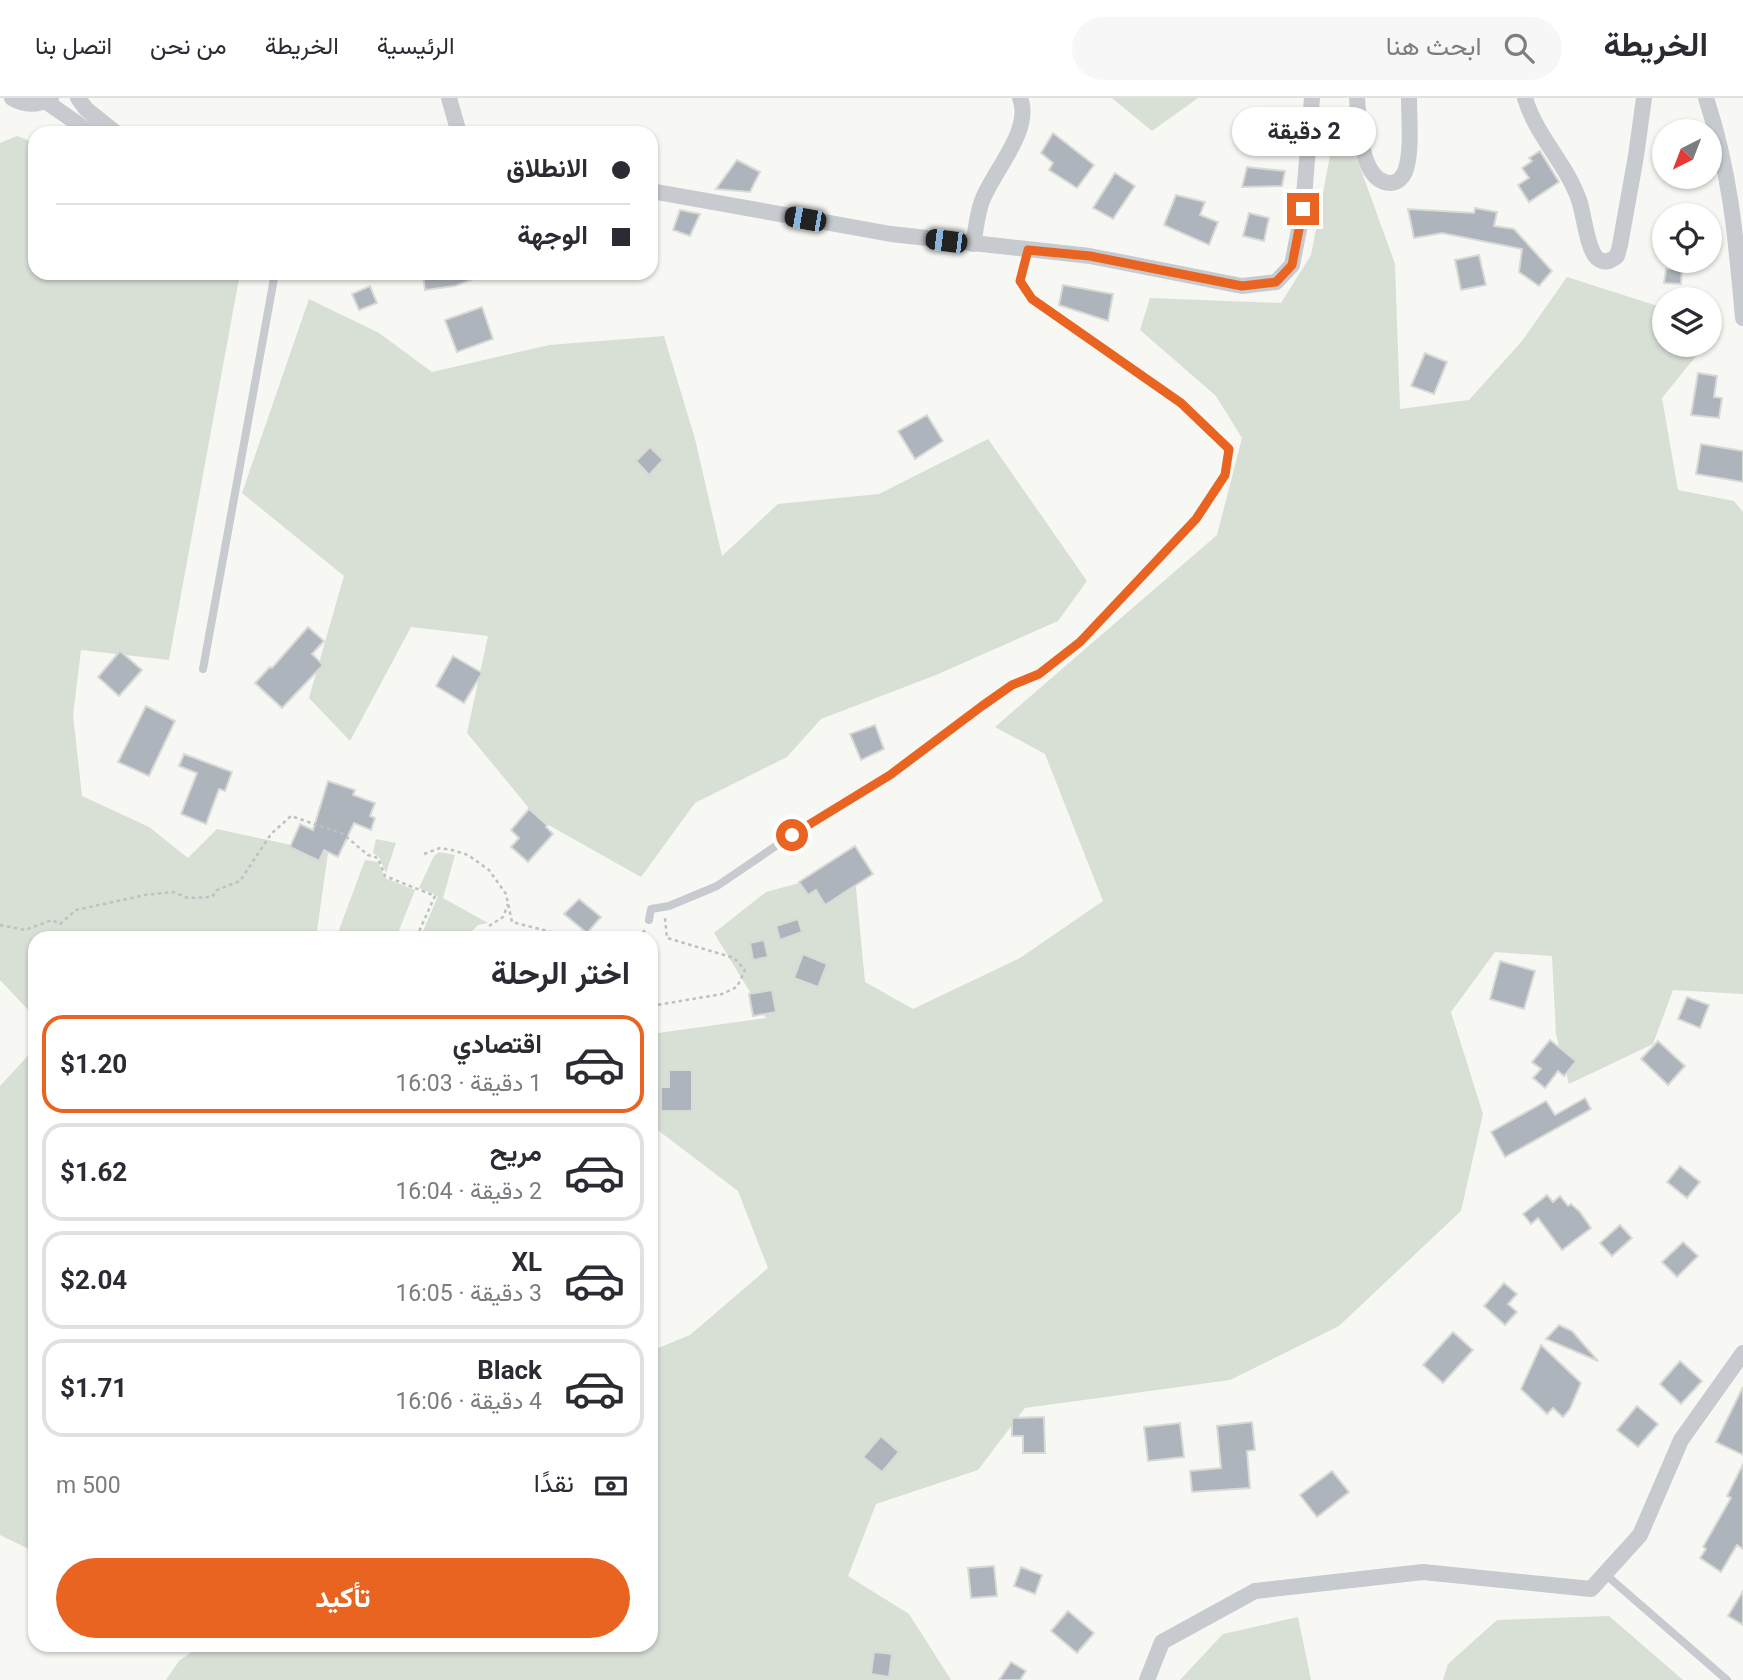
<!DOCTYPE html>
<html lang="ar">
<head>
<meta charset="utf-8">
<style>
  :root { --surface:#fff; --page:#f7f7f7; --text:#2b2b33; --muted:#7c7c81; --line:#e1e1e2; --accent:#ea6421 }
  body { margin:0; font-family:Roboto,Vazirmatn,sans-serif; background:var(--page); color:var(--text); direction:rtl; height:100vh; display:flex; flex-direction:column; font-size:26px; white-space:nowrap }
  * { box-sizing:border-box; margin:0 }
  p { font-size:23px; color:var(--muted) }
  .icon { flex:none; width:38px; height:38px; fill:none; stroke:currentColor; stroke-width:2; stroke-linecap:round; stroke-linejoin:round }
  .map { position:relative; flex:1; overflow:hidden; direction:ltr }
  .sheet { position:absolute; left:28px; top:833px; width:630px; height:721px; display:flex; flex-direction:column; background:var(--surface); border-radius:21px; box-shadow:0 2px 5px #0004; direction:rtl }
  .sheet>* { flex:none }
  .hud { position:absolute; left:28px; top:28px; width:630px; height:154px; border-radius:21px; box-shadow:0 2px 5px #0004; direction:rtl; display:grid; align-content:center; height:154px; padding:0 28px; background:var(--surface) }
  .needle { width:46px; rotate:222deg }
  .buttons { position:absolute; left:1652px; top:21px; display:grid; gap:14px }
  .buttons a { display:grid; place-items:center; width:70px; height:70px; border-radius:50%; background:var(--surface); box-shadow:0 2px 5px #0004; font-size:35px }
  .end { position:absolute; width:32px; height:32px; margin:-16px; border:9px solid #ea6421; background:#fff; box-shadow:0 0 0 4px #fff }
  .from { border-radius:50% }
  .bubble { position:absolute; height:49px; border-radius:24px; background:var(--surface); box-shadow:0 2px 5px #0004; font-size:23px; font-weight:700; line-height:49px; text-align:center; direction:rtl }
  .car { position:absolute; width:21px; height:42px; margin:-21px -10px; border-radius:9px; box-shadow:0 0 5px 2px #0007; background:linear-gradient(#222 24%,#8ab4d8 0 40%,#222 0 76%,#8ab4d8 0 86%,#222 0) }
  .hud b { display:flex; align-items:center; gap:24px; height:66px; font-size:26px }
  .hud b+b { border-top:2px solid var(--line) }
  .hud i { width:18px; height:18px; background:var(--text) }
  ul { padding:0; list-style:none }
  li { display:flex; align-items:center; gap:21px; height:98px; margin:0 14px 10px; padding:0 14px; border:4px solid var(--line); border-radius:21px }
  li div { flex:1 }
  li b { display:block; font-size:26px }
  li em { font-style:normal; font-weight:700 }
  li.on { border-color:var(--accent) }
  li>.icon { width:63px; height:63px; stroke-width:1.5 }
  h2 { padding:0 28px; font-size:32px; line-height:84px }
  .pay { display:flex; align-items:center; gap:18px; height:77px; padding:0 28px; font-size:26px }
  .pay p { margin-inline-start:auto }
  .action { display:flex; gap:14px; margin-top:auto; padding:14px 28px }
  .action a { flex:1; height:80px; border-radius:42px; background:var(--accent); color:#fff; font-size:28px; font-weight:700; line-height:80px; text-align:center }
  header { display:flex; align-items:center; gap:42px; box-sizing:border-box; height:98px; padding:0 35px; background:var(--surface); border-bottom:2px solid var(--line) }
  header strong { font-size:33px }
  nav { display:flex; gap:38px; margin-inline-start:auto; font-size:24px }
  .search { width:490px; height:63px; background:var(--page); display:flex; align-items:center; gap:18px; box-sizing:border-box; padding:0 24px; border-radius:38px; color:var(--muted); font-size:26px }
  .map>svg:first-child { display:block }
  .green { fill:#d8dfd5 }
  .building { fill:#aeb4bb; stroke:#d9d9d6; stroke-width:2 }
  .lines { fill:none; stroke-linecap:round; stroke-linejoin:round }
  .path { stroke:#bec1c3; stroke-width:2.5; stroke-dasharray:3.5 3.5; stroke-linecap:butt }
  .lane { stroke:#c7cace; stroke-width:8 }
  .street { stroke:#c7cace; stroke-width:16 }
  .route { stroke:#ea6421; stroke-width:9 }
</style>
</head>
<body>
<header>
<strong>الخريطة</strong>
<div class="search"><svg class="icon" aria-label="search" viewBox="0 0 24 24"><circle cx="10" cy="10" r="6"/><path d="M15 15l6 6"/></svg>ابحث هنا</div>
<nav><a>الرئيسية</a><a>الخريطة</a><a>من نحن</a><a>اتصل بنا</a></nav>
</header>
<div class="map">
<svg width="1743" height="1582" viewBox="0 0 1743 1582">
  <rect width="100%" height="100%" fill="#f7f7f4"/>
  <g class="green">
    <path d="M1112 0H1198L1152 33Z"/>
    <path d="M1339 11 1395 166 1400 311 1469 302 1522 243 1567 179 1664 210V247H1705L1662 300 1678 392 1734 403 1743 414V896L1673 892 1653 946 1569 986 1556 937 1552 858 1495 854 1451 914 1483 1016 1461 1113 1339 1228 1230 1282 1025 1310 978 1372 876 1406 848 1478 909 1516 951 1582H166L179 1563 201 1547H651V1253L690 1237 768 1170 738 1093 651 1027V936L766 920 714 835 766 794 854 770 865 884 913 911 1020 860 1103 803 1045 656 995 629 1217 437 1242 340 1216 298 1140 232 1150 200 1281 205 1311 157Z"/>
    <path d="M17 38 35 45V175H240L169 562 81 552 73 617 82 698 149 729 188 760 217 731 328 755 316 840H35V919L0 882V45Z"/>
    <path d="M309 201 379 235 432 274 549 247 664 238 695 341 722 458 778 406 879 396 988 341 1087 483 1058 523 936 577 821 621 787 659 695 705 641 779 538 721 467 635 488 538 411 529 350 643 309 600 344 478 242 395Z"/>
    <path d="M376 741 396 745 386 775 379 759 373 755Z"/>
    <path d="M439 754 455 757 443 800 488 825 478 827 465 840H420L438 798 419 790 434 758Z"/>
    <path d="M365 762 378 764 385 780 415 792 396 840H336Z"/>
    <path d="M35 950V1454L0 1437V988Z"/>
    <path d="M1609 1518 1683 1582H1443L1448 1566 1497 1522Z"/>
    <path d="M1298 1519 1311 1582H1180L1223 1536Z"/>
  </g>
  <g class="building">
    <path d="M1053 35 1094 67 1077 90 1049 72 1053 65 1041 55Z"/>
    <path d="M1540 53 1559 84 1529 104 1518 87 1529 80 1522 70 1532 63 1529 60Z"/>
    <path d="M737 62 760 74 750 94 716 91Z"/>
    <path d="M1247 69 1285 73 1282 88 1242 89Z"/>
    <path d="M1115 75 1135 88 1113 121 1093 110Z"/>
    <path d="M1176 97 1205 104 1200 117 1218 124 1209 147 1164 127Z"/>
    <path d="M1475 110 1497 114 1494 128 1514 131 1552 173 1539 188 1519 174 1522 151 1442 135 1414 140 1408 111 1474 115Z"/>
    <path d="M680 112 700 116 690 138 673 132Z"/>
    <path d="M1249 115 1269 120 1264 143 1243 138Z"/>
    <path d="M1479 157 1486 187 1461 192 1455 162Z"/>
    <path d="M1666 171H1682L1681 186 1664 185Z"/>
    <path d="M440 175H486V176L455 188 425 192 423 178Z"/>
    <path d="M1063 187 1113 196 1108 223 1059 207Z"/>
    <path d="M370 188 377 205 359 212 352 196Z"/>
    <path d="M482 209 493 241 457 254 445 222Z"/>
    <path d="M1425 255 1447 264 1434 296 1411 288Z"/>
    <path d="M1698 275 1717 278 1714 299 1722 300 1719 320 1691 317Z"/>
    <path d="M927 317 943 343 915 361 898 333Z"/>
    <path d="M1701 346 1743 353V384L1696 376Z"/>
    <path d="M650 349 663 362 649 377 636 363Z"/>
    <path d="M308 529 324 543 312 556 323 567 282 610 255 585 270 569 272 570Z"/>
    <path d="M120 553 142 572 119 598 98 579Z"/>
    <path d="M453 558 482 575 464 605 436 588Z"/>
    <path d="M146 608 175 623 149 678 118 664Z"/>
    <path d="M875 627 884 651 861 662 850 636Z"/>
    <path d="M184 656 232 674 225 693 219 691 206 726 181 716 197 675 179 668Z"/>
    <path d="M328 683 355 692 353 697 375 705 370 718 375 720 371 732 354 725 338 759 324 752 319 763 290 749 300 726 313 732Z"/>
    <path d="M529 711 547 727 546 729 553 736 528 764 511 749 519 740 511 732Z"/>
    <path d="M855 748 873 776 825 807 816 792 808 797 799 784Z"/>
    <path d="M579 801 601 819 587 835 564 816Z"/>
    <path d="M798 821 802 834 780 842 776 828Z"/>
    <path d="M764 842 768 859 753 862 750 845Z"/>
    <path d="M803 856 827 866 818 889 794 880Z"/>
    <path d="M1500 863 1535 873 1524 911 1490 901Z"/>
    <path d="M772 892 776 914 753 918 749 896Z"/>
    <path d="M1687 899 1709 907 1700 930 1678 921Z"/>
    <path d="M1550 942 1576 963 1564 978 1558 973 1545 990 1533 980 1541 971 1532 964Z"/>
    <path d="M1658 943 1685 968 1668 987 1641 961Z"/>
    <path d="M669 972H692V1013H661V989H669Z"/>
    <path d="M1585 1000 1591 1011 1505 1059 1491 1034 1546 1003 1555 1017Z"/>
    <path d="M1680 1068 1700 1084 1687 1100 1667 1084Z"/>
    <path d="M1547 1097 1553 1104 1560 1098 1568 1108 1571 1106 1580 1114 1591 1130 1562 1152 1538 1120 1531 1126 1523 1116Z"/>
    <path d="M1620 1127 1632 1140 1612 1158 1600 1145Z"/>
    <path d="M1683 1144 1698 1158 1677 1179 1662 1164Z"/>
    <path d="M1504 1185 1517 1196 1508 1206 1517 1214 1505 1227 1484 1208Z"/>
    <path d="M1559 1227 1572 1233 1598 1263 1546 1241Z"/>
    <path d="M1453 1234 1473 1252 1443 1285 1423 1267Z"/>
    <path d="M1541 1247 1581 1285 1570 1311 1563 1319 1553 1310 1547 1316 1521 1291Z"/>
    <path d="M1680 1263 1702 1283 1681 1306 1660 1286Z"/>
    <path d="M1743 1289V1357L1716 1344Z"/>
    <path d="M1637 1308 1658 1326 1638 1349 1617 1332Z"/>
    <path d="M1044 1319 1045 1355H1023V1338H1012V1320Z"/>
    <path d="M1252 1324 1255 1352 1247 1353 1250 1390 1192 1394 1190 1373 1221 1370 1217 1328Z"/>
    <path d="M1180 1325 1184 1359 1148 1363 1144 1329Z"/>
    <path d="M881 1338 899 1354 882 1374 863 1359Z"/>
    <path d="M1743 1366V1451L1737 1447 1721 1474 1700 1460 1706 1451 1703 1449 1731 1400 1727 1398Z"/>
    <path d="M1332 1373 1349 1394 1317 1419 1300 1397Z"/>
    <path d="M994 1468 997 1498 971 1500 968 1470Z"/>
    <path d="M1021 1469 1042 1477 1035 1496 1014 1488Z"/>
    <path d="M1743 1493V1527L1728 1518Z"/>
    <path d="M1068 1513 1094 1535 1077 1555 1051 1533Z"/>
    <path d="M874 1554 892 1556 889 1579 871 1576Z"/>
    <path d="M1011 1564 1026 1573 1020 1582H999Z"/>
  </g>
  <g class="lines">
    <g class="path">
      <path d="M424 756 440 750 452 752 468 757 489 772 506 796 512 824 575 840"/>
      <path d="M0 827 25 832 52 822 60 826 76 812 145 797 173 794 188 800 212 799 217 792 240 783 271 736 291 718 343 736 368 757 378 760 385 778 435 798 416 840"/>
      <path d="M489 828 503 819 508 806"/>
      <path d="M638 840 646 831"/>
      <path d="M651 908 722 896 737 889 745 872 734 860 667 840 665 820"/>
    </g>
    <g class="lane">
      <path d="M203 571 275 175"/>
      <path d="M649 822 651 811 669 808 717 788 792 737 890 677 982 608 1012 587 1039 576 1080 544 1196 421 1225 377 1229 351 1181 305 1032 201 1020 183 1028 152"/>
      <path d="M1605 1476 1727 1582"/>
    </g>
    <g class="street">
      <path d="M12 0C25 8 37 8 51 0"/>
      <path d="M78 0 86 11 116 35"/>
      <path d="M449 0 459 35"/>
      <path d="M1357 0C1359 22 1359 85 1391 85 1398 85 1404 78 1406 71 1412 50 1409 22 1409 0"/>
      <path d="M1525 0C1536 38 1566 65 1579 102 1584 116 1587 151 1597 160 1604 166 1611 163 1617 158L1620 147 1636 58 1644 0"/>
      <path d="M1706 0C1731 76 1736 142 1743 220"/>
      <path d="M45 3 84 30 96 35"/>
      <path d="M651 93 891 136 1090 158 1242 188 1276 184 1292 167 1303 111 1312 0"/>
      <path d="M973 146C976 132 977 116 982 103 993 73 1033 32 1020 0"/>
      <path d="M1147 1582 1162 1544 1255 1493 1423 1474 1591 1491 1640 1437 1681 1342 1743 1255"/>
    </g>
  </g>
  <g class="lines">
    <path class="route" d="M792 737 890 677 982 608 1012 587 1039 576 1080 544 1196 421 1225 377 1229 351 1181 305 1032 201 1020 183 1028 152 1090 158 1242 188 1276 184 1292 167 1303 111"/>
  </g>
</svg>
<div class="buttons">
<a><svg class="needle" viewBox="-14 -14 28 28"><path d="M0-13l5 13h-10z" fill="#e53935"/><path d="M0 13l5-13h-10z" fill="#7c7c81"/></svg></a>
<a><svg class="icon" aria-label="locate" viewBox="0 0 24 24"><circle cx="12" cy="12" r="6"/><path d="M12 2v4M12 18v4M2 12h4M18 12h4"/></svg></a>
<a><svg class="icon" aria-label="layers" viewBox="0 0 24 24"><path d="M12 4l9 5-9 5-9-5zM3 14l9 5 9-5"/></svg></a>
</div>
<i class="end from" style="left:792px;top:737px"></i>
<i class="end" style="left:1303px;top:111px"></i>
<div class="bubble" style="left:1232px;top:9px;width:144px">2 دقيقة</div>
<i class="car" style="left:805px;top:121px;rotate:280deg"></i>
<i class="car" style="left:946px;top:143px;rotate:277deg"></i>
<div class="hud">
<b><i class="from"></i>الانطلاق</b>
<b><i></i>الوجهة</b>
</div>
<section class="sheet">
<h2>اختر الرحلة</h2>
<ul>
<li class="on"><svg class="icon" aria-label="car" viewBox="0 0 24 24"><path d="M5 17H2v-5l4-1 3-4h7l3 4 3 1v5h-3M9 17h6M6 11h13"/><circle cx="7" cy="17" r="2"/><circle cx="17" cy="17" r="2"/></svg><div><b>اقتصادي</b><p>1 دقيقة · 16:03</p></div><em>$1.20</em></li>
<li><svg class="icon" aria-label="car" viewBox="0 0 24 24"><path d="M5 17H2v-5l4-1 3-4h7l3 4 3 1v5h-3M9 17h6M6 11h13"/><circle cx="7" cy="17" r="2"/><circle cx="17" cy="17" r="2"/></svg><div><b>مريح</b><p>2 دقيقة · 16:04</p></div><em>$1.62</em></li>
<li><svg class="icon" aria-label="car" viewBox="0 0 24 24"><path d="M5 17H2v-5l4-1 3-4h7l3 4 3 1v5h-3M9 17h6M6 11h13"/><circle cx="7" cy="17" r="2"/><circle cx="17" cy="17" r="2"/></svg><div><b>XL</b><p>3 دقيقة · 16:05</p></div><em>$2.04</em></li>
<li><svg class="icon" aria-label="car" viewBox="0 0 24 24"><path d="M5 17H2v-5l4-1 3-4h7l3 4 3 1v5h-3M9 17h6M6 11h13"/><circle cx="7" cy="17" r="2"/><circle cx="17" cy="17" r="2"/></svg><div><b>Black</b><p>4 دقيقة · 16:06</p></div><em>$1.71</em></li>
</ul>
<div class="pay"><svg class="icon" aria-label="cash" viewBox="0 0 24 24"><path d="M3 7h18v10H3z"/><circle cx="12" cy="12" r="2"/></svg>نقدًا<p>500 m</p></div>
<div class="action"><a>تأكيد</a></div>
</section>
</div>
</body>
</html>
